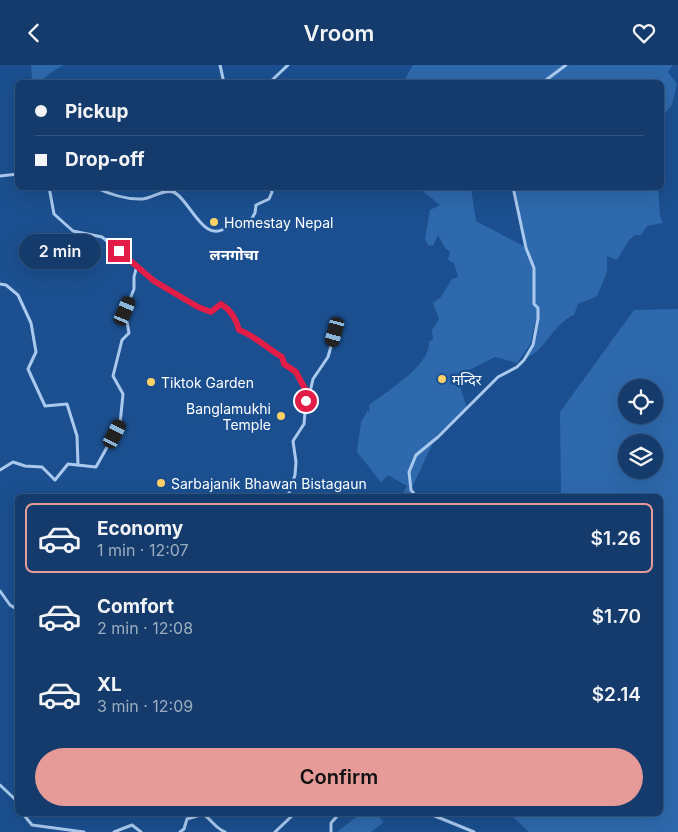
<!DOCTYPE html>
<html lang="en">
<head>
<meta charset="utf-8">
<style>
  :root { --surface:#143b6b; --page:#1d4271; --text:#f1f3f6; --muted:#9dadc1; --line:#33557e; --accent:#e69b98 }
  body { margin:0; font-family:Inter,"Noto Sans Devanagari",sans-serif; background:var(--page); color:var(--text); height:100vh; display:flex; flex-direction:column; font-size:19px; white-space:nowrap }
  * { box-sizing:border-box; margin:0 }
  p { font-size:16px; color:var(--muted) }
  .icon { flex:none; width:28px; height:28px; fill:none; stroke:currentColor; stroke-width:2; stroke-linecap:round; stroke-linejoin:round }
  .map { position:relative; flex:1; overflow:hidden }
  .drawer { position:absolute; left:15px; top:429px; width:648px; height:322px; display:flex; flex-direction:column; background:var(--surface); border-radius:8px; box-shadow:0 5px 20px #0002,0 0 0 1px var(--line) }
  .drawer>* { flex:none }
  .guide { position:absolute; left:15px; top:15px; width:649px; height:110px; border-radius:8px; box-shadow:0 5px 20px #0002,0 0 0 1px var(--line); display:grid; align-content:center; height:110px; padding:0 20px; background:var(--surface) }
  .fabs { position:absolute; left:618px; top:314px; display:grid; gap:10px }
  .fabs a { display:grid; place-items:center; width:45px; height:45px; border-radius:50%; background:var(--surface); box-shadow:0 5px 20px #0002,0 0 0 1px var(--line); font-size:25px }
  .end { position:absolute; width:22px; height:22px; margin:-11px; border:6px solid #e11d48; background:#fff; box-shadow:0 0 0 2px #fff }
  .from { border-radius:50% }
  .bubble { position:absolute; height:35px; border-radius:18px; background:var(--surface); box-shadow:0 5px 20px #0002,0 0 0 1px var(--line); font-size:16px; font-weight:600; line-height:35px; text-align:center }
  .car { position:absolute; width:15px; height:30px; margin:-15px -8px; border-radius:6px; box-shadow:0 0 4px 1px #0007; background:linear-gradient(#222 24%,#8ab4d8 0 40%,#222 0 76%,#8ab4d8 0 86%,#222 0) }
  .guide b { display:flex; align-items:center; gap:18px; height:48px; font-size:19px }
  .guide b+b { border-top:1px solid var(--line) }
  .guide i { width:12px; height:12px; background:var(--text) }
  ul { padding:9px 0 0; list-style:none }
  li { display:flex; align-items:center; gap:15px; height:70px; margin:0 10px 8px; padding:0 10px; border:2px solid transparent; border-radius:8px }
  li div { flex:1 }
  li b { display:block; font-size:19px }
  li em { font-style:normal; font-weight:600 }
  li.current { border-color:var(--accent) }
  li>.icon { width:45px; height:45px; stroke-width:1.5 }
  .primary-button { display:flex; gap:10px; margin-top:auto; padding:10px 20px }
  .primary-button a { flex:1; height:58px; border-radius:30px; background:var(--accent); color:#111; font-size:20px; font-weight:600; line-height:58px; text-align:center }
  header { display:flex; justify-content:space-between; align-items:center; height:65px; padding:0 20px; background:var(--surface); font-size:22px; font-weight:600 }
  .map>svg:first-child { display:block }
  .green { fill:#2e69ad; fill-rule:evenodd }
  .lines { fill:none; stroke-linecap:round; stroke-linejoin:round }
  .street { stroke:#a9c9ee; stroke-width:3 }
  .route { stroke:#e11d48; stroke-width:6 }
  .poi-dot { fill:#ffd166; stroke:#1b4f8f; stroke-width:2 }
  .labels { text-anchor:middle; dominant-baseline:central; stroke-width:5; stroke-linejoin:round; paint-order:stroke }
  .poi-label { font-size:14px; fill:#fff; stroke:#1b4f8f; text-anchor:start }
  .neighbourhood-label { font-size:15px; font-weight:bold; fill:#fff; stroke:#1b4f8f }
</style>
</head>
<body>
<header><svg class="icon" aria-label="back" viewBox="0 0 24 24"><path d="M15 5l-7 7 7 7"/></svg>Vroom<svg class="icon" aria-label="heart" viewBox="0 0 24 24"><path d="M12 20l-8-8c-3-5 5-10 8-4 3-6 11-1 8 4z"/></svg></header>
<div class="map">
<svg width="678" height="767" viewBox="0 0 678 767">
  <rect width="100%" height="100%" fill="#1b4f8f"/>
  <g class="green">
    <path d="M31 0H64L53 6 41 16 32 14Z"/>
    <path d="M413 0H566L558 7 569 0H673L668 7 677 19 672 40 661 52V18H407L406 12Z"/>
    <path d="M419 123H471L476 156 527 183 515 123H658L660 150 663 158 647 161 641 170H635L629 175 617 195 607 191V207L597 231 578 239 574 250C553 259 547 284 526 293 533 282 540 266 538 253L535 259 530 280 517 298 495 292 459 310 448 320 458 315 467 343 436 371 411 425V431H401L407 421 388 410 381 417 357 387 361 357 368 345 370 348 369 340C386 327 432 299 429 276L433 275 432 265 439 254 433 238 441 232 452 214 458 212 454 198 448 195 450 187 445 183 438 170 433 181 428 180 425 174 430 145 440 140Z"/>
    <path d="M678 244V767H529L510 749H660V431H561L560 347 634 245ZM626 322H654V350H626ZM626 378H654V405H626Z"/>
    <path d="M360 749H377L384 757 371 767H337Z"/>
  </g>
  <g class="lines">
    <g class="street">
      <path d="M220 0 224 18"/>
      <path d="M269 18 288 0"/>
      <path d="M542 18 566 0"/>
      <path d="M0 111 18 109"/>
      <path d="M94 122C109 129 127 135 143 134 153 133 163 124 173 127 190 133 204 184 229 160L246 163 255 148 256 140 269 134 272 127 270 122"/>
      <path d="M174 127 176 122"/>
      <path d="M137 200C159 220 184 236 211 247L221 239C231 245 236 253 239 265 255 271 267 283 282 292L284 299 296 307 305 324 310 327 306 336 304 359 293 376 296 397 295 410 288 431"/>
      <path d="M0 219 6 220 18 230 31 258 36 287 28 304 45 341 67 339 77 371 78 400"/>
      <path d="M310 327 313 314 328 292 335 267"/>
      <path d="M0 405 13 397 25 401 42 402 55 415 68 399 96 402 120 359 123 329 113 311 122 275 129 268 125 246 134 224V212L137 200 102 172 73 166 54 149 49 122"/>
      <path d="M416 431 411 425 409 407 416 390 438 372 498 312 517 302 524 295 533 280 538 254V243L534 239V203L526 183 513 122"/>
      <path d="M0 526 10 540 18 545"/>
      <path d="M0 720 18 737"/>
      <path d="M23 749 32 760 84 767"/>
      <path d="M203 749C212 755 215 763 225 767"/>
      <path d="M430 749 474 767"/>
      <path d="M114 767 132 760 141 767"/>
      <path d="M180 767 184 764 187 754 204 749"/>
      <path d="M275 767 294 749"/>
      <path d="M331 767V758L339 749"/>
    </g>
  </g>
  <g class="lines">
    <path class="route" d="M119 186 154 216 198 242 211 247 221 239C231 245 236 253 239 265 255 271 267 283 282 292L284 299 296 307 305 324 310 327 306 336"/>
  </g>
  <g class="poi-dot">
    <circle cx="214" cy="157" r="5"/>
    <circle cx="442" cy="314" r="5"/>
    <circle cx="151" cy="317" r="5"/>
    <circle cx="281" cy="351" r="5"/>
    <circle cx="161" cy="418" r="5"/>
  </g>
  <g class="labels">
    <g class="poi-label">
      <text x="224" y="157">Homestay Nepal</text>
      <text x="452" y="314">मन्दिर</text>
      <text x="161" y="317">Tiktok Garden</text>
      <text x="271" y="343" text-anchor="end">Banglamukhi<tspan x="271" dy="16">Temple</tspan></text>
      <text x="171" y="418">Sarbajanik Bhawan Bistagaun</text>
    </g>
    <g class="neighbourhood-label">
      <text x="234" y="189">लनगोचा</text>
    </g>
  </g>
</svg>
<div class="fabs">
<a><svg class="icon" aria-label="locate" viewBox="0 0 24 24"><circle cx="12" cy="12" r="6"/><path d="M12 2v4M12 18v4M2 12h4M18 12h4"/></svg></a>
<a><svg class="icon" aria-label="layers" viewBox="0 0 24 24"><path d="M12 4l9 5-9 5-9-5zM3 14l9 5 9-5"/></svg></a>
</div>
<i class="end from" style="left:306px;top:336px"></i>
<i class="end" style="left:119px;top:186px"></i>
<div class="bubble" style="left:19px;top:169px;width:82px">2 min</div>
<i class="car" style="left:125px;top:246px;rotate:23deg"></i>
<i class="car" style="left:335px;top:267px;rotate:195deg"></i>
<i class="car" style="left:115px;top:369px;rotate:27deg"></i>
<div class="guide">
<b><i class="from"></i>Pickup</b>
<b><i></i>Drop-off</b>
</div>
<section class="drawer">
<ul>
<li class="current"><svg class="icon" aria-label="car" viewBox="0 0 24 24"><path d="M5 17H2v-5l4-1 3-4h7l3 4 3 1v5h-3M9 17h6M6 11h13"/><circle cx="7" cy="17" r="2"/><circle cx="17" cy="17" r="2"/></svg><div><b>Economy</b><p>1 min · 12:07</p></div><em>$1.26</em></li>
<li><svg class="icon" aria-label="car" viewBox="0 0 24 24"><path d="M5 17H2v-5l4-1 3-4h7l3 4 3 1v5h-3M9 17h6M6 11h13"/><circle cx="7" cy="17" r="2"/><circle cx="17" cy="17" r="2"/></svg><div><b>Comfort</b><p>2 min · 12:08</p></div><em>$1.70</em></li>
<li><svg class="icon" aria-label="car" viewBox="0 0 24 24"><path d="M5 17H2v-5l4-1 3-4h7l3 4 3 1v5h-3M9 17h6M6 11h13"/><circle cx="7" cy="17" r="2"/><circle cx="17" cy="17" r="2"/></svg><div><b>XL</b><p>3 min · 12:09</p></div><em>$2.14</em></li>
</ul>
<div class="primary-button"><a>Confirm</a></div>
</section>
</div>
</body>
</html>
